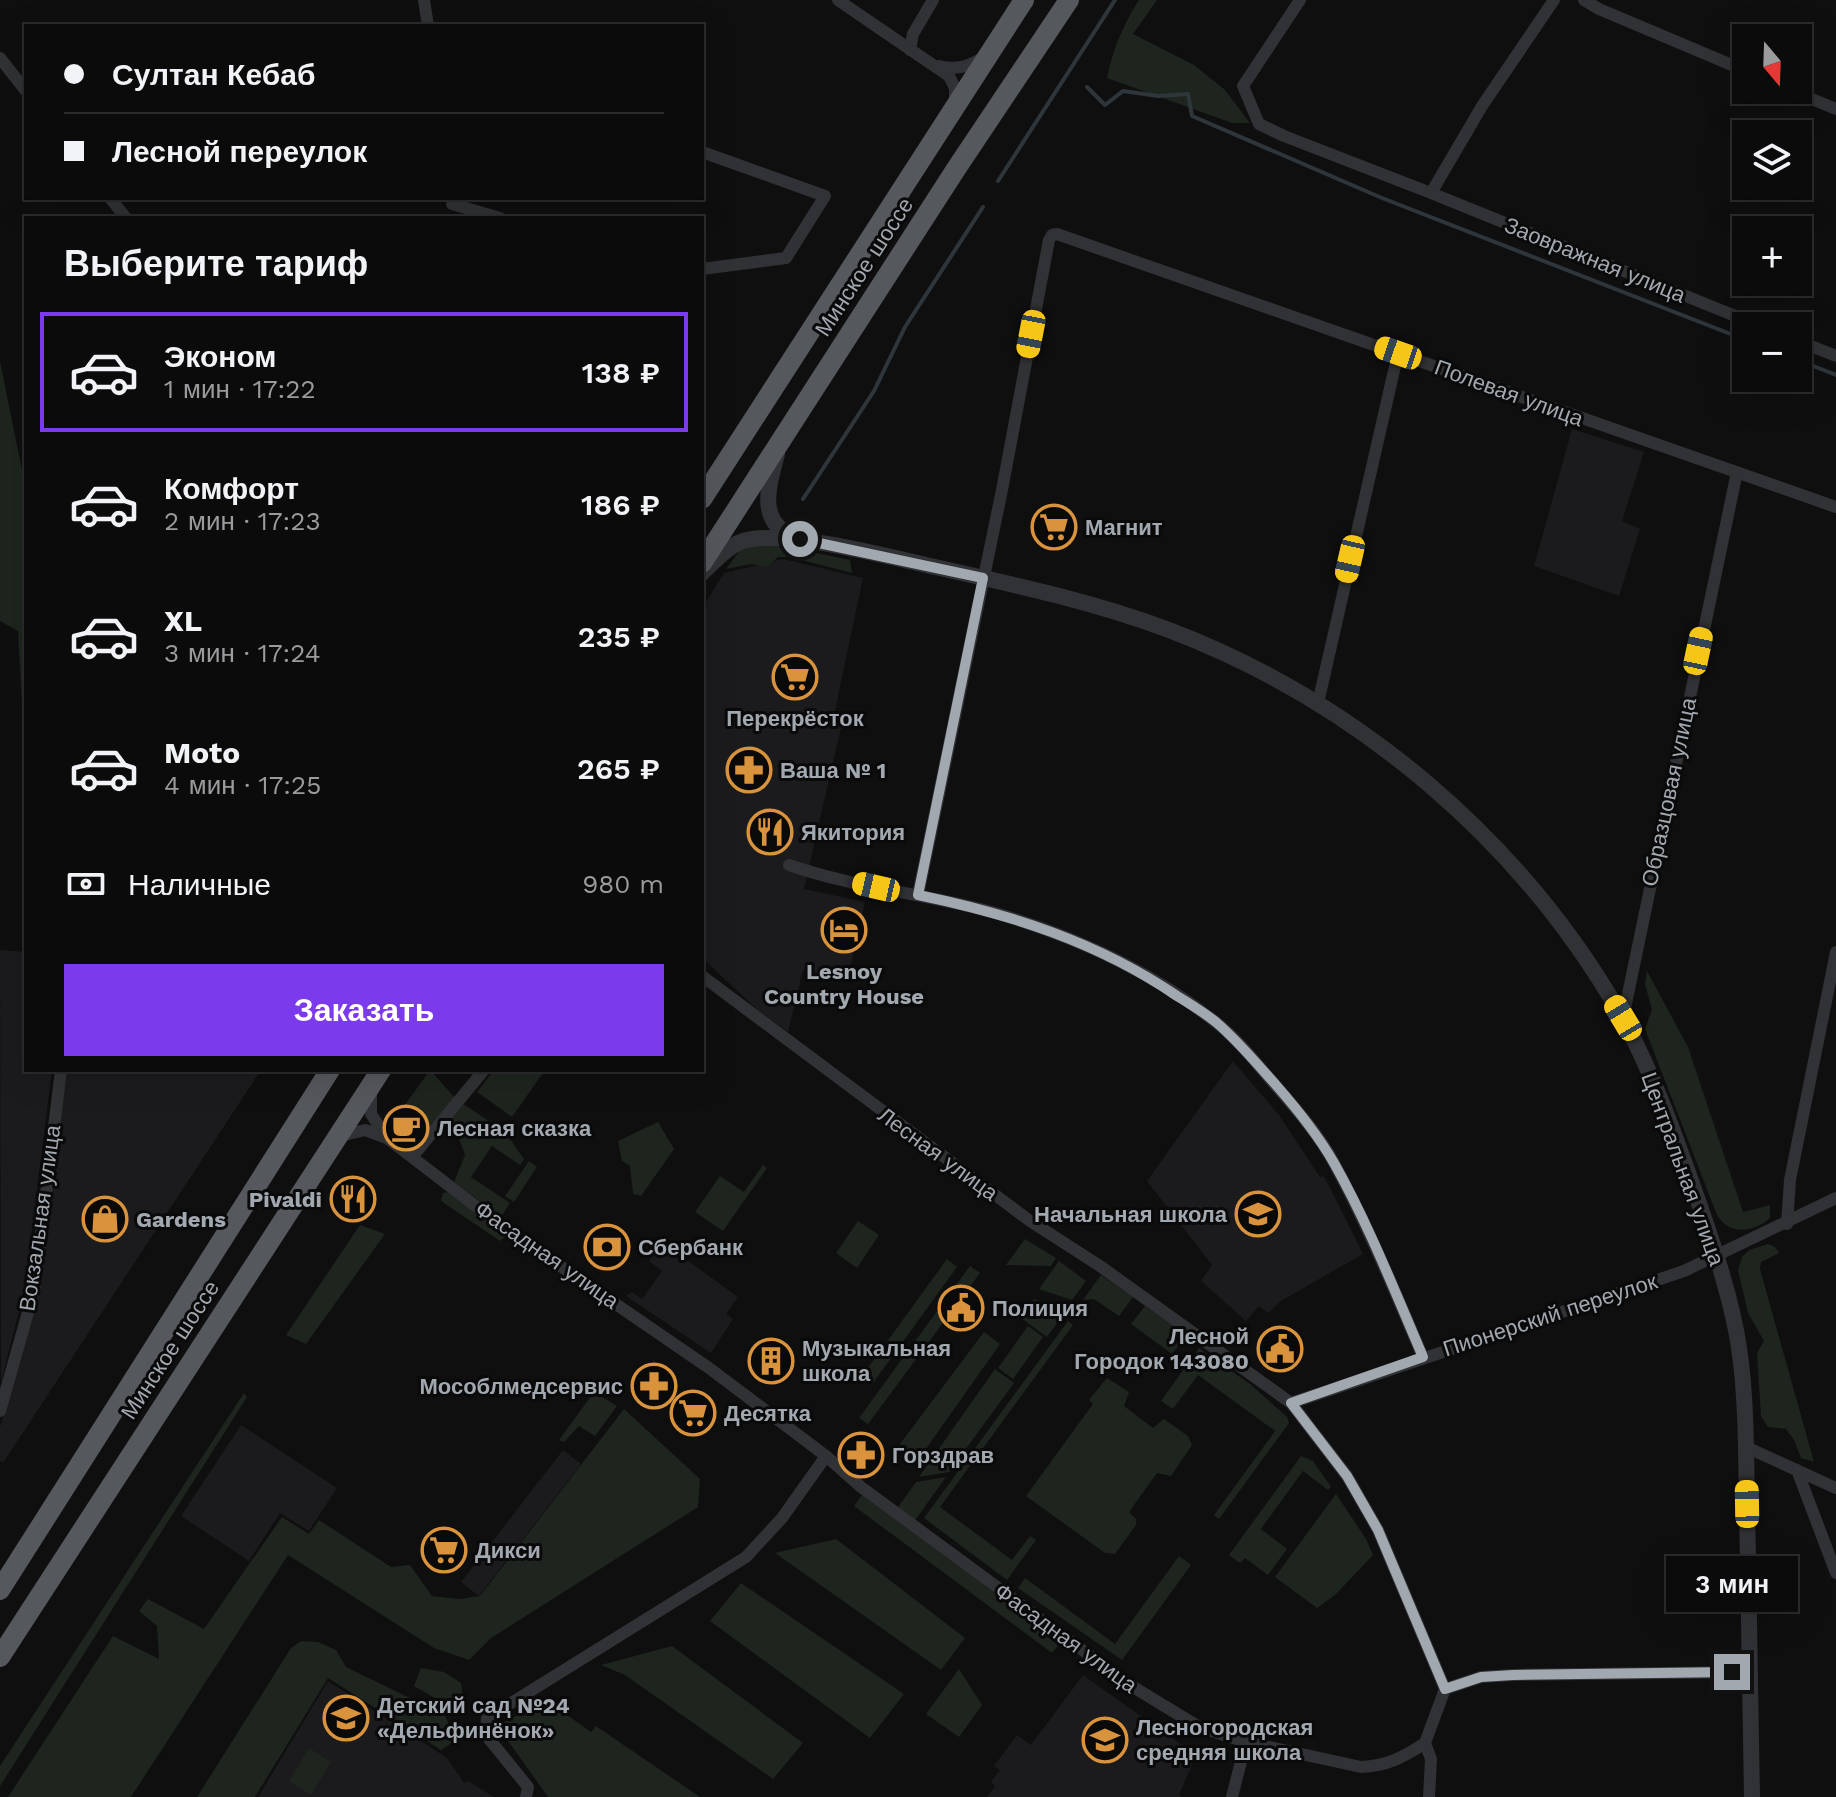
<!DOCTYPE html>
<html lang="ru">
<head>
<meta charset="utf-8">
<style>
  :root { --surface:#0b0b0c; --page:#141415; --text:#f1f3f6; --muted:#9a9b9d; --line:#2b2b2d; --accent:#7c3aed }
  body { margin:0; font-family:"Work Sans",sans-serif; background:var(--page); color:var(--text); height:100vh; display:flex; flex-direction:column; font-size:30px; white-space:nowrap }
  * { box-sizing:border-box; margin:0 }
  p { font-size:26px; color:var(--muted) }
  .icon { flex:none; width:44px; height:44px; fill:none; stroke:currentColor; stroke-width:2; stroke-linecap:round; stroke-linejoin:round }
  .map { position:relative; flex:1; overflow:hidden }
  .panel { position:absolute; left:24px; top:216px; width:680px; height:856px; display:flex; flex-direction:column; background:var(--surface); border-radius:0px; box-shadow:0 8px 32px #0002,0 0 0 2px var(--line) }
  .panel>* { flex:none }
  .hud { position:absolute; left:24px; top:24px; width:680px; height:176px; border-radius:0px; box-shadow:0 8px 32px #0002,0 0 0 2px var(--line); display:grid; align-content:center; height:176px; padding:0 40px; background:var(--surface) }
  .needle { width:52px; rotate:161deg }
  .tools { position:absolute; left:1732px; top:24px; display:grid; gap:16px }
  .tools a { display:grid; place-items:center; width:80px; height:80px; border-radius:0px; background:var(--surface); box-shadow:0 8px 32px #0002,0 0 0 2px var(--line); font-size:40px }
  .end { position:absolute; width:36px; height:36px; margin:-18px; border:10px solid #a2a8af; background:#111; box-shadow:0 0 0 4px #111 }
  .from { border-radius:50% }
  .bubble { position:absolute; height:56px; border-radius:0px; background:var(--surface); box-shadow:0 8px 32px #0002,0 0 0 2px var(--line); font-size:26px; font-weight:600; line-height:56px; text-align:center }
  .car { position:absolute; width:24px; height:48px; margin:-24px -12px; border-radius:10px; box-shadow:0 0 6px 2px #0007; background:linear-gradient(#f5c518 24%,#345 0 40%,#f5c518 0 76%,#345 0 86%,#f5c518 0) }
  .hud b { display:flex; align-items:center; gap:28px; height:76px; font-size:30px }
  .hud b+b { border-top:2px solid var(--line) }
  .hud i { width:20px; height:20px; background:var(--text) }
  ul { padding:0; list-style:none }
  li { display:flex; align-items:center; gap:24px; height:120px; margin:0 16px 12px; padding:0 24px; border:4px solid transparent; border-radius:0px }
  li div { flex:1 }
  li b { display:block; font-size:30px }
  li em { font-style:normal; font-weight:600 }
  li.active { border-color:var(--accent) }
  li>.icon { width:72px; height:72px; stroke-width:1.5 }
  h2 { padding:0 40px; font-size:36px; line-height:96px }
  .pay { display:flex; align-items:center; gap:20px; height:88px; padding:0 40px; font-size:30px }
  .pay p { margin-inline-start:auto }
  .action { display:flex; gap:16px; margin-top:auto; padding:16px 40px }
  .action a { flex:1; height:92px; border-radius:0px; background:var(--accent); color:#fff; font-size:32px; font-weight:600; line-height:92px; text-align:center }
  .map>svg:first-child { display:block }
  .built { fill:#1b1b1d }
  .green { fill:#1e241e }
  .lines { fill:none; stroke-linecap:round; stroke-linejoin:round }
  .stream { stroke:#2e363b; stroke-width:4 }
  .minor { stroke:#313235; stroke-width:12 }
  .tertiary { stroke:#313235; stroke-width:16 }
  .trunk { stroke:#55585c; stroke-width:20 }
  .route { stroke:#a2a8af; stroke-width:10 }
  .labels { text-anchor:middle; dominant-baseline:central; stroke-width:6; stroke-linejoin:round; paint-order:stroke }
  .street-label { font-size:22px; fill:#a2a8af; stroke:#0a0a0b }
  .poi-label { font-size:22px; font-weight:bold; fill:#a2a8af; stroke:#0a0a0b; text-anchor:start }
</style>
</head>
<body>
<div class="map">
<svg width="1836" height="1797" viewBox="0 0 1836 1797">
  <rect width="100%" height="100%" fill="#0f0f10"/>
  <g class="built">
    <path d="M1572 429 1644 452 1622 521 1640 529 1619 596 1534 566Z"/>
    <path d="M783 559 863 578 833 720 842 723 804 889 865 902 851 964 835 977 803 970 788 1032 758 1010 702 958V608L724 573Z"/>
    <path d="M0 950 26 952V1070H52L25 1286 1 1383Z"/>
    <path d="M1233 1061 1279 1115 1320 1177 1324 1176 1363 1254 1281 1301 1268 1313 1259 1306 1246 1321 1201 1281 1212 1265 1147 1181Z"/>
    <path d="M65 1070H261L3 1463 0 1461V1427L40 1287Z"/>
    <path d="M662 1242 738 1297 726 1314 733 1319 711 1353 626 1296 632 1292 642 1299 662 1271 649 1261Z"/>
    <path d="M241 1425 337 1488 309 1531 280 1513 249 1561 181 1516Z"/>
    <path d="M563 1450 581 1464 479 1596 461 1582Z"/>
    <path d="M1083 1675 1196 1755 1179 1795 1182 1797H987L995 1786 991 1782 1000 1770 994 1766 1017 1735 1031 1745Z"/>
    <path d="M328 1681 447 1758 464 1783 468 1781 494 1797H258Z"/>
  </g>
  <g class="green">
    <path d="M1139 0H1157L1133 34 1194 65 1225 90 1250 123H1232L1107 78C1112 51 1124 23 1139 0Z"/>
    <path d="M0 361 26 490V725L23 724 18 631 0 621Z"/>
    <path d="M764 542 850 560 852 573 790 557H778L767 567 752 564 726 569 740 550Z"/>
    <path d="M1647 971 1688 1047 1743 1212 1770 1205V1218C1754 1233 1728 1235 1717 1215L1645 1029 1652 1010 1645 984Z"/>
    <path d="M430 1070 456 1099 425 1131 400 1112Z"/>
    <path d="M494 1070H545L512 1117 477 1092Z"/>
    <path d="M462 1103 505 1132 524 1159 520 1165 492 1146 471 1177 510 1203 501 1217 454 1182 465 1155 451 1116Z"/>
    <path d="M658 1122 674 1149 641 1196 633 1194 630 1166 622 1161 618 1141Z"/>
    <path d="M529 1161 537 1167 514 1202 505 1196Z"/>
    <path d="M763 1165 767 1168 723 1231 695 1212 720 1176 744 1192Z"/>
    <path d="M448 1192 504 1231 506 1236 500 1241 441 1201 443 1193Z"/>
    <path d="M858 1221 879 1235 857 1268 836 1253Z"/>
    <path d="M360 1225 385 1234 306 1344 286 1335Z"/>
    <path d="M1025 1239 1056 1258 1051 1266 1006 1265Z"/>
    <path d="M1768 1244 1775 1247 1779 1253 1761 1262 1760 1269 1814 1462 1801 1458 1794 1440 1786 1429 1768 1427 1761 1416 1757 1353 1764 1341 1748 1313 1738 1270 1742 1257 1749 1250Z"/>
    <path d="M947 1259 957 1267 873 1383 862 1376Z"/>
    <path d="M1059 1261 1086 1281 1072 1300 1039 1289Z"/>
    <path d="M970 1266 980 1273 868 1424 859 1418Z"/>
    <path d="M1101 1275 1133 1297 1119 1316 1094 1299 1083 1300Z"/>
    <path d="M1034 1299 1066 1311 1047 1337 1021 1318Z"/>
    <path d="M1145 1306 1186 1335 1172 1354 1131 1324Z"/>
    <path d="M1068 1321 1073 1325 940 1507 1012 1560 1030 1536 1036 1540 1007 1580 924 1518Z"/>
    <path d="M1028 1326 1043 1337 1013 1379 998 1368Z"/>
    <path d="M984 1332 1000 1344 916 1463 897 1448Z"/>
    <path d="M1199 1348 1250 1384 1287 1417 1289 1423 1219 1519 1214 1515 1275 1431 1198 1375 1173 1409 1161 1401Z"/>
    <path d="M995 1369 1014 1383 949 1472 919 1477Z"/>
    <path d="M1107 1378 1129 1392 1124 1406 1153 1428 1164 1419 1188 1436 1192 1445 1171 1476 1157 1473 1129 1512 1136 1519V1525L1115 1554 1105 1553 1026 1496 1093 1404 1089 1400Z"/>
    <path d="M594 1392 617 1406 595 1436 579 1426 564 1442 559 1440Z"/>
    <path d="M244 1393 247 1397 0 1786V1766Z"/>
    <path d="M624 1409 700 1479 698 1507 491 1638 469 1660 434 1648 288 1555 131 1797H8L113 1636 159 1659 157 1626 139 1611 148 1599 204 1629 282 1517 309 1534 319 1520 391 1567 410 1565 432 1596 460 1599 480 1596Z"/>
    <path d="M1301 1456 1313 1461 1331 1487 1328 1490 1303 1471 1261 1529 1287 1549 1268 1575 1245 1558 1240 1563 1229 1555Z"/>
    <path d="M946 1477 913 1523 896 1510 916 1482Z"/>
    <path d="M1336 1494 1366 1539 1373 1555 1335 1595 1317 1608 1275 1577Z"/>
    <path d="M862 1495 1061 1642 1052 1653 854 1506Z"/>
    <path d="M836 1539 965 1638 941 1670 775 1553Z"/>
    <path d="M1179 1556 1191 1565 1122 1660 1018 1588 1025 1578 1115 1644Z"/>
    <path d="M741 1583 904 1694 870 1738 710 1621Z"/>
    <path d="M301 1641 318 1642 336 1650 346 1667 445 1715 455 1741 441 1750 328 1678 255 1797H197L291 1648Z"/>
    <path d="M672 1646 803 1743 773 1779 625 1675 601 1665Z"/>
    <path d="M421 1668 444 1672 461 1683 464 1702 457 1711 414 1686Z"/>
    <path d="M959 1669 982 1705 959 1737 926 1714Z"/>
    <path d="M541 1702 550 1703 591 1732 596 1726 700 1797H548L501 1731V1724Z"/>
    <path d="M309 1748 331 1762 311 1795 289 1781Z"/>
  </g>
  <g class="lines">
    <g class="stream">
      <path d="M1087 87 1105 105 1123 91 1158 96 1188 94 1192 116 1382 198 1746 340"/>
      <path d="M998 181 1115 0"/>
      <path d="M1798 360 1836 375"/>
      <path d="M803 499 874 391 905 327 983 207"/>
    </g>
    <g class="minor">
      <path d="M424 0 428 26"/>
      <path d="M838 0 949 76 955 88V101"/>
      <path d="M1300 0 1243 86 1259 124 1284 136 1431 193 1482 106 1554 0"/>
      <path d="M1584 0 1599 9 1746 71"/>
      <path d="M910 50 913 34 933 0"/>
      <path d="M0 58 26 91"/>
      <path d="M939 66C956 70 968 67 982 58"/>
      <path d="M1790 90 1836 109"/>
      <path d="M702 152 825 196 786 258 702 269"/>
      <path d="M1431 193 1760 326"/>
      <path d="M110 198 126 218"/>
      <path d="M452 204 500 218"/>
      <path d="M1798 341 1836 356"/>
      <path d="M1318 703 1398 353"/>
      <path d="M789 865C858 889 932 894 1002 915 1078 938 1150 971 1213 1020 1237 1038 1256 1063 1276 1086 1297 1110 1319 1135 1334 1163 1368 1226 1395 1292 1423 1357"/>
      <path d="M918 895 1002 490 1049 240 1052 235 1057 234 1836 507"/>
      <path d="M702 976 1030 1221 1100 1266 1291 1403 1347 1476 1378 1530 1445 1689 1425 1743 1431 1759 1429 1797"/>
      <path d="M1623 1018 1737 472"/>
      <path d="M371 1090V1114L385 1135"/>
      <path d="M340 1136 365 1130 387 1138 499 1224 709 1368 826 1456 861 1487 1130 1685 1199 1727 1246 1742 1361 1767C1387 1766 1404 1757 1425 1743"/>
      <path d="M413 1156 484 1070"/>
      <path d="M1787 1224 1790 1180 1836 952"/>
      <path d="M1291 1403 1684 1271 1836 1198"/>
      <path d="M0 1411 34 1291 61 1070"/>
      <path d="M1746 1447 1836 1488"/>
      <path d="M1797 1470 1836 1573"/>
      <path d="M1445 1689 1481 1677 1513 1675 1750 1672"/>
      <path d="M526 1797 528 1787 489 1739 486 1732 487 1718 746 1557 782 1518 826 1456"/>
      <path d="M1232 1797 1246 1742"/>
    </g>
    <g class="tertiary">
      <path d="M777 454C769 486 756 521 794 537"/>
      <path d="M702 573C713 563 725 549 738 543 776 525 899 560 944 569 1020 586 1097 603 1169 630 1358 702 1522 841 1622 1017 1646 1060 1664 1106 1681 1153 1700 1206 1720 1260 1733 1316 1743 1359 1745 1403 1746 1447L1752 1797"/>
    </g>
    <g class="trunk">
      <path d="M702 499 1024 0"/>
      <path d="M702 563 956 169 1069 0"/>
      <path d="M0 1590 330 1070"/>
      <path d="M0 1657 381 1070"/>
    </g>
  </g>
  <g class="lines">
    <path class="route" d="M800 539 983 578 918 895C1010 914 1098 942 1177 996 1190 1004 1205 1013 1217 1023 1239 1042 1257 1064 1276 1085 1297 1109 1318 1135 1334 1163 1369 1225 1395 1292 1423 1357L1291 1403 1347 1476 1378 1530 1445 1689 1481 1677 1513 1675 1732 1672"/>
  </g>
  <defs>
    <g id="supermarket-ring" transform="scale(2.3)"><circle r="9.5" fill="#0a0a0b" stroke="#da933d" stroke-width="1.5"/><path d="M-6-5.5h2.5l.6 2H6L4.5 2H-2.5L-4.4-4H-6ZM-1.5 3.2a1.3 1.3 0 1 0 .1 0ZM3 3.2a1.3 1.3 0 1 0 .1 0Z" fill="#da933d"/></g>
    <g id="pharmacy-ring" transform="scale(2.3)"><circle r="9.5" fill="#0a0a0b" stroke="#da933d" stroke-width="1.5"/><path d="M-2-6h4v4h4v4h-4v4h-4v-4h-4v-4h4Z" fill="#da933d"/></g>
    <g id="restaurant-ring" transform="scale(2.3)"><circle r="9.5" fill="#0a0a0b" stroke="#da933d" stroke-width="1.5"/><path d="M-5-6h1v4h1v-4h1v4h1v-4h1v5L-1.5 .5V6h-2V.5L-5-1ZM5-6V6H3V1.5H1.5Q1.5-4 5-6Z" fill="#da933d"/></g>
    <g id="hotel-ring" transform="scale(2.3)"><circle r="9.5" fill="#0a0a0b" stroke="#da933d" stroke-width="1.5"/><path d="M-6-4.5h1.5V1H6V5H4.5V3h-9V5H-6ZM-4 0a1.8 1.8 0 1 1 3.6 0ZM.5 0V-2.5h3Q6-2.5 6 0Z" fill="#da933d"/></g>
    <g id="cafe-ring" transform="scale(2.3)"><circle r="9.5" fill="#0a0a0b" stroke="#da933d" stroke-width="1.5"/><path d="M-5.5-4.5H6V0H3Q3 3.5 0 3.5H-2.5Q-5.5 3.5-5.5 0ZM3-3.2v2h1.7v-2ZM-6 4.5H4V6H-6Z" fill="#da933d"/></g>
    <g id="school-ring" transform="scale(2.3)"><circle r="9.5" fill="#0a0a0b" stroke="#da933d" stroke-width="1.5"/><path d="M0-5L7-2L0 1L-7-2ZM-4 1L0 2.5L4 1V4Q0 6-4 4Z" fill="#da933d"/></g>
    <g id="shop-ring" transform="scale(2.3)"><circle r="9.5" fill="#0a0a0b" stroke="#da933d" stroke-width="1.5"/><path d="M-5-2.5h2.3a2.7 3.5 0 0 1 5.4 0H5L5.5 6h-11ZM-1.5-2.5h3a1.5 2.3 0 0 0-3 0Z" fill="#da933d"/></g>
    <g id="bank-ring" transform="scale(2.3)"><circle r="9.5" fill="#0a0a0b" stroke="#da933d" stroke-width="1.5"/><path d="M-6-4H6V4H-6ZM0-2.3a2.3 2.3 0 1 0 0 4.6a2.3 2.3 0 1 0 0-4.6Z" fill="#da933d"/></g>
    <g id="civic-ring" transform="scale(2.3)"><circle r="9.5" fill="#0a0a0b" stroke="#da933d" stroke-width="1.5"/><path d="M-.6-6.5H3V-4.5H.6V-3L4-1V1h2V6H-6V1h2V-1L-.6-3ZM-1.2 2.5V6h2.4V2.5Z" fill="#da933d"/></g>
    <g id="building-ring" transform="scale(2.3)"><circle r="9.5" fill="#0a0a0b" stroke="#da933d" stroke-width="1.5"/><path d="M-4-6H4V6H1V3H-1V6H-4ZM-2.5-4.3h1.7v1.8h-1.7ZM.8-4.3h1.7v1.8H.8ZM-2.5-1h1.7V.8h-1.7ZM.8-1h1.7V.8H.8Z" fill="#da933d"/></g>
  </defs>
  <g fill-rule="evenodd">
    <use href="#supermarket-ring" x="1054" y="527"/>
    <use href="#supermarket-ring" x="795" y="677"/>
    <use href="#pharmacy-ring" x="749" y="770"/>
    <use href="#restaurant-ring" x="770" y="832"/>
    <use href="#hotel-ring" x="844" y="930"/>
    <use href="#cafe-ring" x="406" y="1128"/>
    <use href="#restaurant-ring" x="353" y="1199"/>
    <use href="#school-ring" x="1258" y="1214"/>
    <use href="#shop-ring" x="105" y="1219"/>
    <use href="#bank-ring" x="607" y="1247"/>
    <use href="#civic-ring" x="961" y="1308"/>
    <use href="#civic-ring" x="1280" y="1349"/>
    <use href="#building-ring" x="771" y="1361"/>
    <use href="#pharmacy-ring" x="654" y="1386"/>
    <use href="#supermarket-ring" x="693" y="1413"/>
    <use href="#pharmacy-ring" x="861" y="1455"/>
    <use href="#supermarket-ring" x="444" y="1550"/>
    <use href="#school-ring" x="346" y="1718"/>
    <use href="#school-ring" x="1105" y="1740"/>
  </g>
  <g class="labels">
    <g class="street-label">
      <text transform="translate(1595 260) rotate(22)">Заовражная улица</text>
      <text transform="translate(864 267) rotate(-57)">Минское шоссе</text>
      <text transform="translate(1509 393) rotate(20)">Полевая улица</text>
      <text transform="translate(1669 792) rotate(-78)">Образцовая улица</text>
      <text transform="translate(938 1154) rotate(36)">Лесная улица</text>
      <text transform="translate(1683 1169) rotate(70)">Центральная улица</text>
      <text transform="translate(40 1218) rotate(-82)">Вокзальная улица</text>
      <text transform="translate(547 1255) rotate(35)">Фасадная улица</text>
      <text transform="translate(1550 1315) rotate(-18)">Пионерский переулок</text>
      <text transform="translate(170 1350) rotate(-57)">Минское шоссе</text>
      <text transform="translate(1066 1638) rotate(36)">Фасадная улица</text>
    </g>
    <g class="poi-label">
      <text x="1085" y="527">Магнит</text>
      <text x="795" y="718" text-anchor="middle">Перекрёсток</text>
      <text x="780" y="770">Ваша № 1</text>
      <text x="801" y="832">Якитория</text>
      <text x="844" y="971" text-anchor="middle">Lesnoy<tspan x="844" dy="25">Country House</tspan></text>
      <text x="437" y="1128">Лесная сказка</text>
      <text x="322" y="1199" text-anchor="end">Pivaldi</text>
      <text x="1227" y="1214" text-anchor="end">Начальная школа</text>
      <text x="136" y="1219">Gardens</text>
      <text x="638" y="1247">Сбербанк</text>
      <text x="992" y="1308">Полиция</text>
      <text x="1249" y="1336" text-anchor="end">Лесной<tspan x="1249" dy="25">Городок 143080</tspan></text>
      <text x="802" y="1348">Музыкальная<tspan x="802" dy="25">школа</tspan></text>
      <text x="623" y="1386" text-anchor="end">Мособлмедсервис</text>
      <text x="724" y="1413">Десятка</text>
      <text x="892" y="1455">Горздрав</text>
      <text x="475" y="1550">Дикси</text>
      <text x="377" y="1705">Детский сад №24<tspan x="377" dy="25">«Дельфинёнок»</tspan></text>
      <text x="1136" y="1727">Лесногородская<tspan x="1136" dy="25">средняя школа</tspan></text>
    </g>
  </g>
</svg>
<div class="tools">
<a><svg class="needle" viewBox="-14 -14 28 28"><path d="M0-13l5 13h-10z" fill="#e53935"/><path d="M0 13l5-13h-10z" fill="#9a9b9d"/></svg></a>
<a><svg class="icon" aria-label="layers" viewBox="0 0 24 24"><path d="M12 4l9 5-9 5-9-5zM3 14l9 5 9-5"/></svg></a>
<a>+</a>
<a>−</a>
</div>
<i class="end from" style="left:800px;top:539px"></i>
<i class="end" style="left:1732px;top:1672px"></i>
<div class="bubble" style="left:1666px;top:1556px;width:132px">3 мин</div>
<i class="car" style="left:1031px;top:334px;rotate:191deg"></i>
<i class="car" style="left:1398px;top:353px;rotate:289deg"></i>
<i class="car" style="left:1350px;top:559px;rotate:193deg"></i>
<i class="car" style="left:1698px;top:651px;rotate:12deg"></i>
<i class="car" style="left:876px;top:887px;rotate:283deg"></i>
<i class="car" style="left:1623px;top:1018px;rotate:329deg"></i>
<i class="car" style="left:1747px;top:1504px;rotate:359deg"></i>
<div class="hud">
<b><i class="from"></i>Султан Кебаб</b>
<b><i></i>Лесной переулок</b>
</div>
<section class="panel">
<h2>Выберите тариф</h2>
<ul>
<li class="active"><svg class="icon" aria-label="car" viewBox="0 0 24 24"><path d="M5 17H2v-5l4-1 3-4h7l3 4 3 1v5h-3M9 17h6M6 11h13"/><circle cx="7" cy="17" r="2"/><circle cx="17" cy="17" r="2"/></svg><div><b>Эконом</b><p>1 мин · 17:22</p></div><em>138 ₽</em></li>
<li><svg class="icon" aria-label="car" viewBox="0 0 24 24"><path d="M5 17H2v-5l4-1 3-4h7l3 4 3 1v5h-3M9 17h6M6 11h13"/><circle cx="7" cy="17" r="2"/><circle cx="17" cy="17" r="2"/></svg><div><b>Комфорт</b><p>2 мин · 17:23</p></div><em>186 ₽</em></li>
<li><svg class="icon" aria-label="car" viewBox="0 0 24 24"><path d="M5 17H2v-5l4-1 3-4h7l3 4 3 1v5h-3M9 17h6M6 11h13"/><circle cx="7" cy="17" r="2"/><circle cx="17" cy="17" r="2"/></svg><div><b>XL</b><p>3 мин · 17:24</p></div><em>235 ₽</em></li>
<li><svg class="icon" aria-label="car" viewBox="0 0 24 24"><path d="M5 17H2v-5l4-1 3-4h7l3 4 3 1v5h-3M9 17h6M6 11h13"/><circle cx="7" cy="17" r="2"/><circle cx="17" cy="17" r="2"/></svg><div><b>Moto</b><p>4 мин · 17:25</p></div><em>265 ₽</em></li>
</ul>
<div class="pay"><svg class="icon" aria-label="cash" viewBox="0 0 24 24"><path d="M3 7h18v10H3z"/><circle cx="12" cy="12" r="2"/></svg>Наличные<p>980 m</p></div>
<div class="action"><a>Заказать</a></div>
</section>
</div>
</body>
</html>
